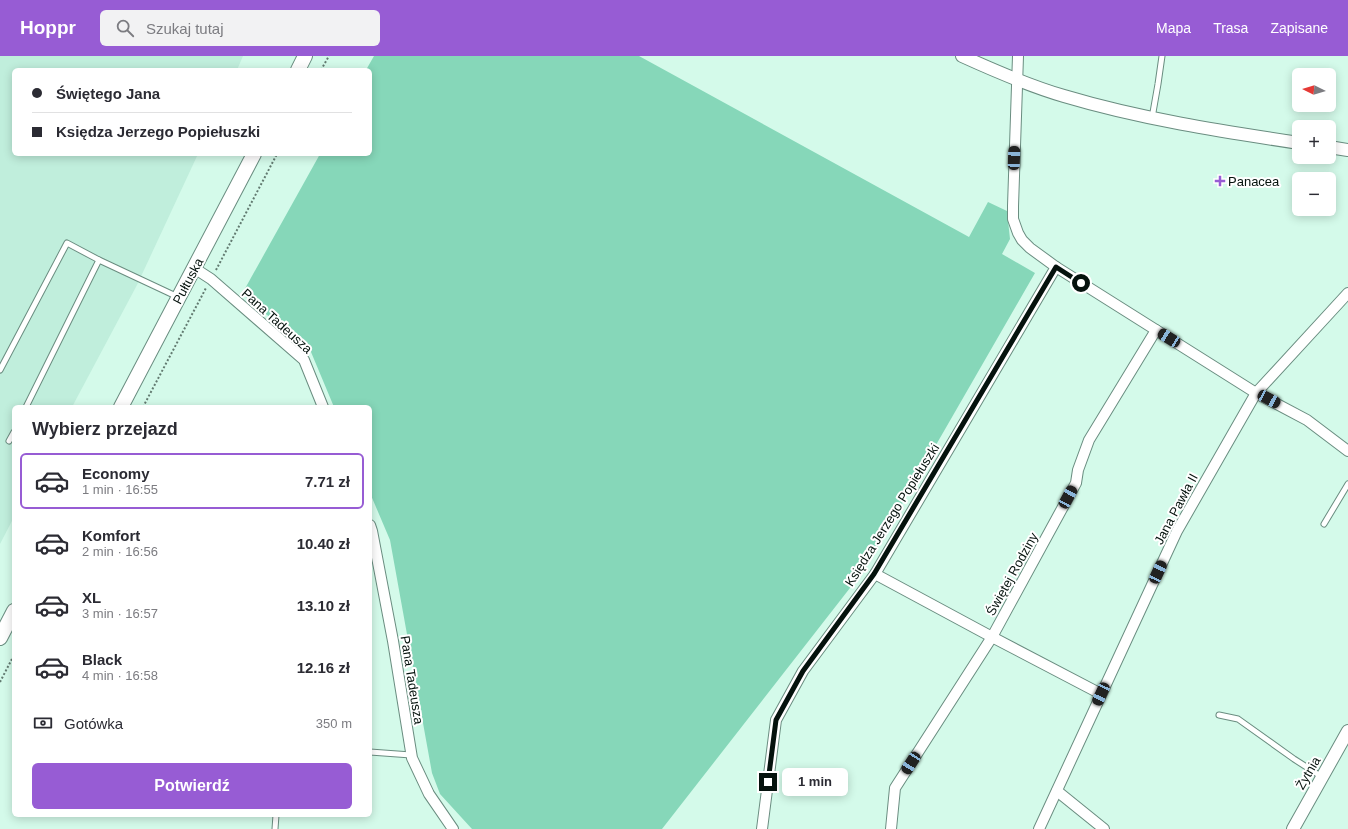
<!DOCTYPE html>
<html lang="pl">
<head>
<meta charset="utf-8">
<style>
  :root { --surface:#fff; --page:#f2f2f3; --text:#2b2b33; --muted:#7c7c81; --line:#e1e1e2; --accent:#975cd4 }
  body { margin:0; font-family:Helvetica,sans-serif; background:var(--page); color:var(--text); height:100vh; display:flex; flex-direction:column; font-size:15px; white-space:nowrap }
  * { box-sizing:border-box; margin:0 }
  p { font-size:13px; color:var(--muted) }
  .icon { flex:none; width:22px; height:22px; fill:none; stroke:currentColor; stroke-width:2; stroke-linecap:round; stroke-linejoin:round }
  .map { position:relative; flex:1; overflow:hidden }
  .details { position:absolute; left:12px; top:349px; width:360px; height:412px; display:flex; flex-direction:column; background:var(--surface); border-radius:6px; box-shadow:0 2px 10px #0003 }
  .details>* { flex:none }
  .hud { position:absolute; left:12px; top:12px; width:360px; height:88px; border-radius:6px; box-shadow:0 2px 10px #0003; display:grid; align-content:center; height:88px; padding:0 20px; background:var(--surface) }
  .needle { width:26px; rotate:275deg }
  .tools { position:absolute; left:1292px; top:12px; display:grid; gap:8px }
  .tools a { display:grid; place-items:center; width:44px; height:44px; border-radius:6px; background:var(--surface); box-shadow:0 2px 10px #0003; font-size:20px }
  .end { position:absolute; width:18px; height:18px; margin:-9px; border:5px solid #05120d; background:#fff; box-shadow:0 0 0 2px #fff }
  .from { border-radius:50% }
  .bubble { position:absolute; height:28px; border-radius:6px; background:var(--surface); box-shadow:0 2px 10px #0003; font-size:13px; font-weight:700; line-height:28px; text-align:center }
  .car { position:absolute; width:12px; height:24px; margin:-12px -6px; border-radius:5px; box-shadow:0 0 3px 1px #0007; background:linear-gradient(#222 24%,#8ab4d8 0 40%,#222 0 76%,#8ab4d8 0 86%,#222 0) }
  .hud b { display:flex; align-items:center; gap:14px; height:38px; font-size:15px }
  .hud b+b { border-top:1px solid var(--line) }
  .hud i { width:10px; height:10px; background:var(--text) }
  ul { padding:0; list-style:none }
  li { display:flex; align-items:center; gap:12px; height:56px; margin:0 8px 6px; padding:0 12px; border:2px solid transparent; border-radius:6px }
  li div { flex:1 }
  li b { display:block; font-size:15px }
  li em { font-style:normal; font-weight:700 }
  li.selected { border-color:var(--accent) }
  li>.icon { width:36px; height:36px; stroke-width:1.5 }
  h2 { padding:0 20px; font-size:18px; line-height:48px }
  .pay { display:flex; align-items:center; gap:10px; height:44px; padding:0 20px; font-size:15px }
  .pay p { margin-inline-start:auto }
  .primary-button { display:flex; gap:8px; margin-top:auto; padding:8px 20px }
  .primary-button a { flex:1; height:46px; border-radius:6px; background:var(--accent); color:#fff; font-size:16px; font-weight:700; line-height:46px; text-align:center }
  header { display:flex; align-items:center; gap:24px; box-sizing:border-box; height:56px; padding:0 20px; background:var(--accent); color:#fff }
  header strong { font-size:19px }
  nav { display:flex; gap:22px; margin-inline-start:auto; font-size:14px }
  .search { width:280px; height:36px; background:var(--page); display:flex; align-items:center; gap:10px; box-sizing:border-box; padding:0 14px; border-radius:6px; color:var(--muted); font-size:15px }
  .map>svg:first-child { display:block }
  .built { fill:#c0eedc }
  .green { fill:#86d7b9 }
  .lines { fill:none; stroke-linecap:round; stroke-linejoin:round }
  .service-casing { stroke:#6a8d80; stroke-width:7 }
  .minor-casing { stroke:#6a8d80; stroke-width:12 }
  .tertiary-casing { stroke:#6a8d80; stroke-width:14 }
  .secondary-casing { stroke:#6a8d80; stroke-width:16 }
  .path { stroke:#627a70; stroke-width:2; stroke-dasharray:2 2; stroke-linecap:butt }
  .service { stroke:#fff; stroke-width:5 }
  .minor { stroke:#fff; stroke-width:10 }
  .tertiary { stroke:#fff; stroke-width:12 }
  .secondary { stroke:#fff; stroke-width:14 }
  .route { stroke:#05120d; stroke-width:5 }
  .poi-dot { fill:#975cd4; stroke:#fff; stroke-width:1.5 }
  .labels { text-anchor:middle; dominant-baseline:central; stroke-width:4; stroke-linejoin:round; paint-order:stroke }
  .poi-label { font-size:13px; fill:#05120d; stroke:#fff; text-anchor:start }
  .street-label { font-size:13px; fill:#05120d; stroke:#fff }
</style>
</head>
<body>
<header>
<strong>Hoppr</strong>
<div class="search"><svg class="icon" aria-label="search" viewBox="0 0 24 24"><circle cx="10" cy="10" r="6"/><path d="M15 15l6 6"/></svg>Szukaj tutaj</div>
<nav><a>Mapa</a><a>Trasa</a><a>Zapisane</a></nav>
</header>
<div class="map">
<svg width="1348" height="773" viewBox="0 0 1348 773">
  <rect width="100%" height="100%" fill="#d4faea"/>
  <path class="built" d="M0 0H243L237 14H14V98H198L137 229 72 351H14V461L0 488Z"/>
  <path class="green" d="M374 0H639L969 181 988 146 1007 155 1010 183 1002 198 1035 217 864 514 662 773H472L440 738 432 717 390 484 370 437V351H334L311 296 242 238 320 98H370V14H366Z"/>
  <g class="lines">
    <g class="service-casing">
      <g id="service">
        <path d="M1152 62 1158 28 1162 0"/>
        <path d="M0 314 67 187 99 204"/>
        <path d="M26 351 99 204 178 241"/>
        <path d="M9 385 14 376"/>
        <path d="M1324 468 1348 428"/>
        <path d="M1219 659 1238 663 1294 703 1322 721"/>
        <path d="M370 696 411 699"/>
        <path d="M275 773 276 759"/>
      </g>
    </g>
    <g class="minor-casing">
      <g id="minor">
        <path d="M1018 0 1013 150V163L1018 177 1022 184 1030 192 1056 211 1256 337 1307 364 1348 395"/>
        <path d="M194 212 211 223 304 304 323 351"/>
        <path d="M370 469 372 475 393 585 412 702 429 738 453 773"/>
        <path d="M875 518 992 581 1101 638"/>
        <path d="M1057 735 1104 773"/>
        <path d="M762 773 776 664 803 615 875 518 1056 211"/>
        <path d="M891 773 895 732 992 581 1076 427 1078 414 1089 384 1156 274"/>
        <path d="M1039 773 1177 475 1256 337 1348 237"/>
      </g>
    </g>
    <g class="tertiary-casing">
      <g id="tertiary">
        <path d="M962 0C995 15 1029 30 1064 40 1141 63 1220 75 1299 87"/>
        <path d="M1329 91 1348 94"/>
        <path d="M1293 773 1348 675"/>
      </g>
    </g>
    <g class="secondary-casing">
      <g id="secondary">
        <path d="M298 14 305 0"/>
        <path d="M121 351 254 98"/>
        <path d="M0 582 14 555"/>
      </g>
    </g>
    <g class="path">
      <path d="M321 14 329 0"/>
      <path d="M216 214 277 98"/>
      <path d="M143 351 206 232"/>
      <path d="M0 626 14 599"/>
    </g>
    <use href="#service" class="service"/>
    <use href="#minor" class="minor"/>
    <use href="#tertiary" class="tertiary"/>
    <use href="#secondary" class="secondary"/>
  </g>
  <g class="lines">
    <path class="route" d="M768 726 776 664 803 615 874 518 1056 211 1081 227"/>
  </g>
  <path class="poi-dot" d="M1218 119h4v4h4v4h-4v4h-4v-4h-4v-4h4z"/>
  <g class="labels">
    <g class="poi-label">
      <text x="1228" y="125">Panacea</text>
    </g>
    <g class="street-label">
      <text transform="translate(188 225) rotate(-62)">Pułtuska</text>
      <text transform="translate(277 265) rotate(42)">Pana Tadeusza</text>
      <text transform="translate(1176 453) rotate(-62)">Jana Pawła II</text>
      <text transform="translate(892 459) rotate(-58)">Księdza Jerzego Popiełuszki</text>
      <text transform="translate(1012 518) rotate(-61)">Świętej Rodziny</text>
      <text transform="translate(412 624) rotate(81)">Pana Tadeusza</text>
      <text transform="translate(1308 717) rotate(-60)">Żytnia</text>
    </g>
  </g>
</svg>
<div class="tools">
<a><svg class="needle" viewBox="-14 -14 28 28"><path d="M0-13l5 13h-10z" fill="#e53935"/><path d="M0 13l5-13h-10z" fill="#7c7c81"/></svg></a>
<a>+</a>
<a>−</a>
</div>
<i class="end from" style="left:1081px;top:227px"></i>
<i class="end" style="left:768px;top:726px"></i>
<div class="bubble" style="left:782px;top:712px;width:66px">1 min</div>
<i class="car" style="left:1014px;top:102px;rotate:2deg"></i>
<i class="car" style="left:1169px;top:282px;rotate:302deg"></i>
<i class="car" style="left:1269px;top:343px;rotate:118deg"></i>
<i class="car" style="left:1068px;top:441px;rotate:28deg"></i>
<i class="car" style="left:1158px;top:516px;rotate:25deg"></i>
<i class="car" style="left:1101px;top:638px;rotate:205deg"></i>
<i class="car" style="left:911px;top:707px;rotate:213deg"></i>
<div class="hud">
<b><i class="from"></i>Świętego Jana</b>
<b><i></i>Księdza Jerzego Popiełuszki</b>
</div>
<section class="details">
<h2>Wybierz przejazd</h2>
<ul>
<li class="selected"><svg class="icon" aria-label="car" viewBox="0 0 24 24"><path d="M5 17H2v-5l4-1 3-4h7l3 4 3 1v5h-3M9 17h6M6 11h13"/><circle cx="7" cy="17" r="2"/><circle cx="17" cy="17" r="2"/></svg><div><b>Economy</b><p>1 min · 16:55</p></div><em>7.71 zł</em></li>
<li><svg class="icon" aria-label="car" viewBox="0 0 24 24"><path d="M5 17H2v-5l4-1 3-4h7l3 4 3 1v5h-3M9 17h6M6 11h13"/><circle cx="7" cy="17" r="2"/><circle cx="17" cy="17" r="2"/></svg><div><b>Komfort</b><p>2 min · 16:56</p></div><em>10.40 zł</em></li>
<li><svg class="icon" aria-label="car" viewBox="0 0 24 24"><path d="M5 17H2v-5l4-1 3-4h7l3 4 3 1v5h-3M9 17h6M6 11h13"/><circle cx="7" cy="17" r="2"/><circle cx="17" cy="17" r="2"/></svg><div><b>XL</b><p>3 min · 16:57</p></div><em>13.10 zł</em></li>
<li><svg class="icon" aria-label="car" viewBox="0 0 24 24"><path d="M5 17H2v-5l4-1 3-4h7l3 4 3 1v5h-3M9 17h6M6 11h13"/><circle cx="7" cy="17" r="2"/><circle cx="17" cy="17" r="2"/></svg><div><b>Black</b><p>4 min · 16:58</p></div><em>12.16 zł</em></li>
</ul>
<div class="pay"><svg class="icon" aria-label="cash" viewBox="0 0 24 24"><path d="M3 7h18v10H3z"/><circle cx="12" cy="12" r="2"/></svg>Gotówka<p>350 m</p></div>
<div class="primary-button"><a>Potwierdź</a></div>
</section>
</div>
</body>
</html>
